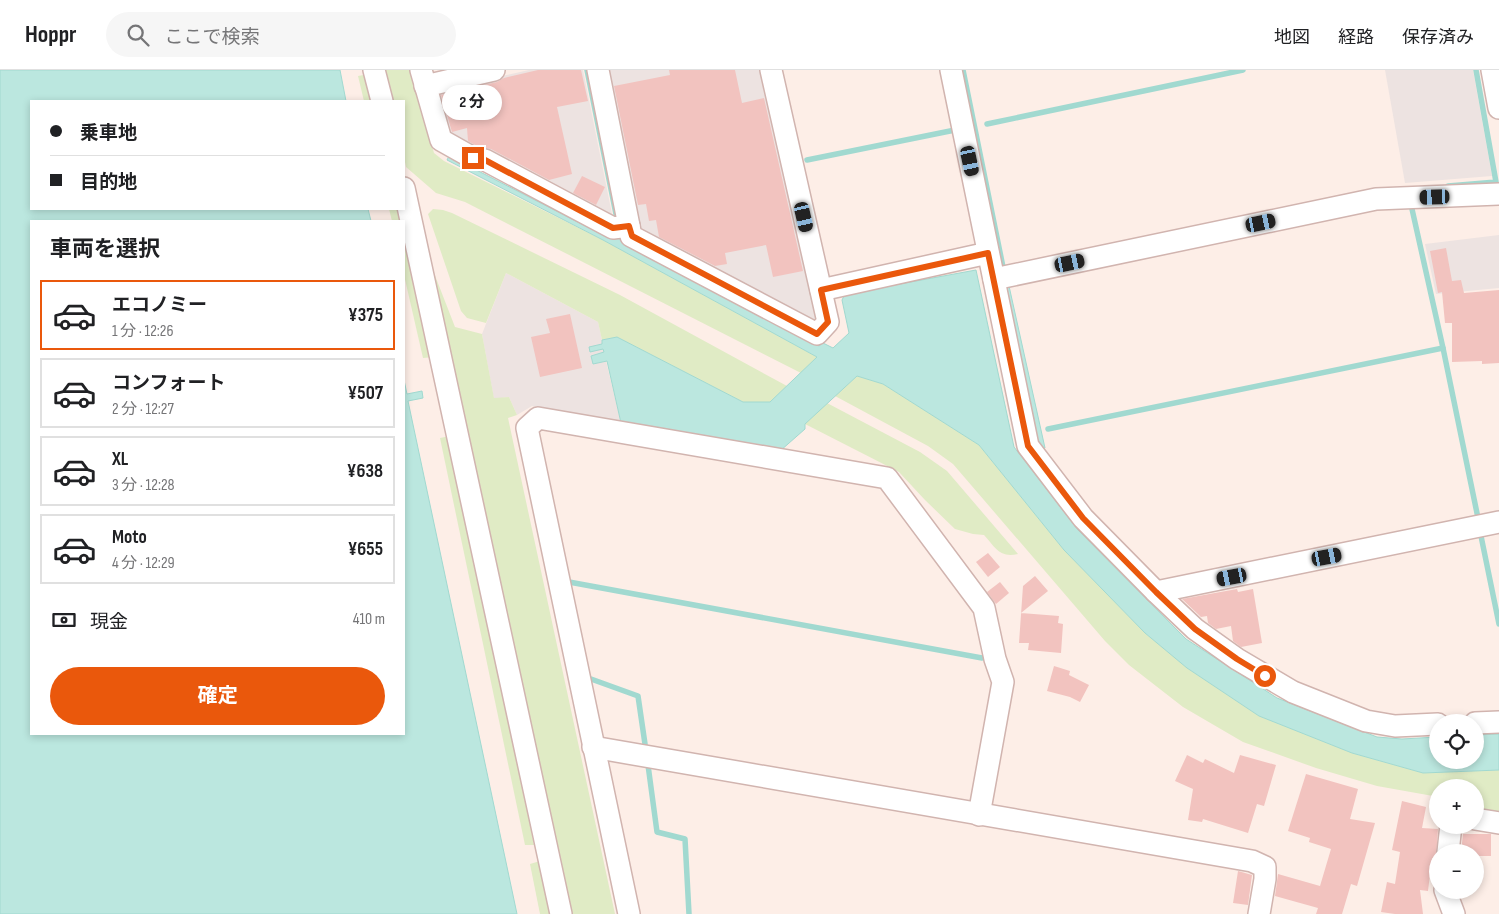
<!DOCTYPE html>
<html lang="ja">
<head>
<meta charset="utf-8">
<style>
  :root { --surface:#fff; --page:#f6f6f6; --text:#202124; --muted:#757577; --line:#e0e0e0; --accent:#ea580c }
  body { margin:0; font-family:"Sofia Sans Condensed","Noto Sans JP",sans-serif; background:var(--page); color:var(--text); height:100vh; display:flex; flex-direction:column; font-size:19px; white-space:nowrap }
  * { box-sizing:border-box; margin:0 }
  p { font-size:16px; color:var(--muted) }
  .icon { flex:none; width:28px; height:28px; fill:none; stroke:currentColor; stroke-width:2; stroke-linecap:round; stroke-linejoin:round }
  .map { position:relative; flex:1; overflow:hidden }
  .details { position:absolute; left:30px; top:150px; width:375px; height:515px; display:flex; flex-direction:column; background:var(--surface); border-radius:0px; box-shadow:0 2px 8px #0003 }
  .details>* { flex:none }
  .guide { position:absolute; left:30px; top:30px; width:375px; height:110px; border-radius:0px; box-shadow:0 2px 8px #0003; display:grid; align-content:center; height:110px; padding:0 20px; background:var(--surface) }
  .tools { position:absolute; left:1429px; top:644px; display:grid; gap:10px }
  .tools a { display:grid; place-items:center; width:55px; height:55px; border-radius:50%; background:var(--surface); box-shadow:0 2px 8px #0003; font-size:25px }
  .end { position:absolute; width:22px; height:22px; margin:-11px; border:6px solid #ea580c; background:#fff; box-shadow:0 0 0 2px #fff }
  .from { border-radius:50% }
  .bubble { position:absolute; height:35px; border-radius:18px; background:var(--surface); box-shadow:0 2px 8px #0003; font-size:16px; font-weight:700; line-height:35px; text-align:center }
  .car { position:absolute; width:15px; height:30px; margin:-15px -8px; border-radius:6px; box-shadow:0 0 4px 1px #0007; background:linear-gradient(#222 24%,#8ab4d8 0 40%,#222 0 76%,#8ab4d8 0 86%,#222 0) }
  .guide b { display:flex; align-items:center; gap:18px; height:48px; font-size:19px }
  .guide b+b { border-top:1px solid var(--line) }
  .guide i { width:12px; height:12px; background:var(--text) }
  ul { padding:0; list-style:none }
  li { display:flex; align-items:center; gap:15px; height:70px; margin:0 10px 8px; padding:0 10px; border:2px solid var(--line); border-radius:0px }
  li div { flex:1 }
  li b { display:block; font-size:19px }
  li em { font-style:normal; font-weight:700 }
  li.current { border-color:var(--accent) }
  li>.icon { width:45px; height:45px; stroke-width:1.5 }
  h2 { padding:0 20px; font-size:22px; line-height:60px }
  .pay { display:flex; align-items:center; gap:12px; height:55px; padding:0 20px; font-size:19px }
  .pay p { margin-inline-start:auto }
  .button { display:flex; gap:10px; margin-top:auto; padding:10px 20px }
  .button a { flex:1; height:58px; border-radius:30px; background:var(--accent); color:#fff; font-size:20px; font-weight:700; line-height:58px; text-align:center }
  header { display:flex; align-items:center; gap:30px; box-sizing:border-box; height:70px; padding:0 25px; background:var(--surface); border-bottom:1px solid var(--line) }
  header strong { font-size:24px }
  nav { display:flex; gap:28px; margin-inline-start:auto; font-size:18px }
  .search { width:350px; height:45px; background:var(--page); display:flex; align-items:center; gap:12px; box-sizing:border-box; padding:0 18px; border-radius:28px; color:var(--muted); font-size:19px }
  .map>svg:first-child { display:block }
  .industrial { fill:#ede3e1 }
  .green { fill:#e0ebc5 }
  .water { fill:#bbe7df; stroke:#a1d9d0 }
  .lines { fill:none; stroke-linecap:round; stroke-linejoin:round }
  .stream { stroke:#a1d9d0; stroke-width:5.5 }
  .building { fill:#f2c3bf }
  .minor-casing { stroke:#d1b4af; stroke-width:24 }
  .minor { stroke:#fff; stroke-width:21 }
  .route { stroke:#ea580c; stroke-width:6 }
</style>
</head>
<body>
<header>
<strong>Hoppr</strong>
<div class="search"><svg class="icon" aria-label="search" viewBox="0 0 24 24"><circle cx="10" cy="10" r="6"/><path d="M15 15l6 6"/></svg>ここで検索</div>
<nav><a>地図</a><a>経路</a><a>保存済み</a></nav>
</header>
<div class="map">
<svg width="1499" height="844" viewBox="0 0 1499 844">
  <rect width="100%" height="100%" fill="#fdeee7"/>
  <g class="industrial">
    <path d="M529 0H583L613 149 445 66 433 22Z"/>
    <path d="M604 0H765L817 252 637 162Z"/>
    <path d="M1385 0H1473L1492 106 1405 113Z"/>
    <path d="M1499 165V218L1436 224 1425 174Z"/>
    <path d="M506 203 598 252 603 274 589 277 604 279V282L591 286 593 294 606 291 621 353 532 336 517 345 509 327 494 329 482 264Z"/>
  </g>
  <g class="green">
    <path d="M383 0H410L434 83 444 91 603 170 817 287 801 303 465 132 436 123 406 97 404 87V31H390Z"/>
    <path d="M369 4 375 31H364L358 6Z"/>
    <path d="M389 139H400L402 151H392Z"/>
    <path d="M433 139 443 140 452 143 620 225 787 316 770 332H743L617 267 602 270 598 252 506 203 486 253 467 248 461 241 428 144Z"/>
    <path d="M404 157 434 287 423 288 404 205Z"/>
    <path d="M422 172 455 257 482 264 494 328 509 327 517 345 508 348 615 844H567Z"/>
    <path d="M857 306 883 314 979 375 1064 480 1145 563 1187 598 1259 646 1352 683 1423 703 1499 700V745L1475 741V718H1438L1437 729 1433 726 1377 716 1316 698 1243 672 1183 637 1129 595 1105 571 953 394 928 376 835 326Z"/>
    <path d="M827 333 920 382 947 401 1018 484C999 488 996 478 984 465L973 464 955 459 925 430 899 402 805 354Z"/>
    <path d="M450 366 534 775H525L440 368Z"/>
    <path d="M540 791 551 844H540L530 794Z"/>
  </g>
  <g class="water">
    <path d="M0 0H340L346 31H31V139H368L371 151H31V664H404V310L407 324 422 321 423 328 408 331 517 844H0Z"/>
    <path d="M449 86 607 167H620L819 276 823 273 833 278 849 263 842 230 845 224 976 200 1014 377 1078 460 1186 569 1277 628 1377 667 1402 669 1437 667 1438 690H1475V665L1499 664V700L1423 703 1352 683 1259 646 1187 598 1145 563 1064 480 979 375 883 314 857 306 805 354V359L780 381 621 353 607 291 593 294 591 286 604 282 603 279 590 282 589 277 602 274V270L617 267 743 332H770L817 287 603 170 447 90Z"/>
    <path d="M1009 216 1045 378 1041 380 1034 369 1004 217Z"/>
  </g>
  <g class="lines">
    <g class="stream">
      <path d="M587 0 617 149"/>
      <path d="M963 0 1003 197"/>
      <path d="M987 54 1243 0"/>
      <path d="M807 90 955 60"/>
      <path d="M1448 116 1496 112 1476 0"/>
      <path d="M1412 139 1443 278 1478 448"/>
      <path d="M1048 359 1443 278"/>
      <path d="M1481 466 1499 554"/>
      <path d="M569 512 982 588"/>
      <path d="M591 609 638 626 645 674"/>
      <path d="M648 695 657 762 685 769 689 844"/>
    </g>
  </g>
  <g class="building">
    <path d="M538 0H581L588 31 557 37 572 104 549 110 491 79 477 76 468 71 467 58 452 62 441 25 497 12 504 8Z"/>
    <path d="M669 0H735L742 33 764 28 803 201 773 207 766 175 725 183 727 194 715 196 659 167 656 150 649 151 646 134 638 135 614 16 670 5Z"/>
    <path d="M582 106 605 117 596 135 573 123Z"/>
    <path d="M1446 178 1452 211 1461 210 1464 223 1499 220V293L1482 294V291L1452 292V253H1445L1442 222 1438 223 1430 181Z"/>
    <path d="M570 244 582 298 540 307 531 267 550 263 546 249Z"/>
    <path d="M988 483 1000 497 988 507 976 492Z"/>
    <path d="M1035 506 1048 521 1021 543 1059 546 1058 553 1063 554 1061 583 1028 580 1029 573H1019L1023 516Z"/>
    <path d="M1000 512 1009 523 996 534 987 522Z"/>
    <path d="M1237 519 1238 522 1253 519 1262 573 1241 577 1233 571 1231 556 1216 559 1208 553 1207 546 1201 547 1182 529Z"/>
    <path d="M1054 596 1070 601 1069 605 1089 615 1080 632 1070 627 1047 621Z"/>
    <path d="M1187 685 1203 693 1205 689 1234 703 1240 685 1276 695 1264 736 1257 734 1248 763 1203 749 1202 752 1188 750 1193 719 1175 711Z"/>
    <path d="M1306 704 1358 719 1350 749 1375 753 1357 816 1351 814 1342 844H1316L1318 838 1275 826 1278 804 1320 816 1331 779 1309 772 1310 768 1288 761Z"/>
    <path d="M1402 731 1426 737 1422 758 1438 759 1436 788H1432L1428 821 1420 820 1423 844H1395L1381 842 1387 812 1395 814 1400 782 1392 780Z"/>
    <path d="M1463 764H1491V786H1475V782H1461Z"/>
    <path d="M1238 801 1252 805 1248 835 1233 833Z"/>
  </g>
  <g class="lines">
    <g class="minor-casing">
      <g id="minor">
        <path d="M374 0 382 31"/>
        <path d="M421 0 441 70 473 88 485 90 613 158 629 156"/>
        <path d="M598 0 631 166 817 264 828 252 771 0"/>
        <path d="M951 0 1028 376 1083 448 1156 522 1195 559 1237 589 1293 622 1366 651 1395 656 1438 654"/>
        <path d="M1492 0 1499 38"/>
        <path d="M425 16 494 0"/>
        <path d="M404 118 561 844"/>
        <path d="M994 209 1376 129 1499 124"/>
        <path d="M821 220 988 183"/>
        <path d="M1156 522 1499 452"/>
        <path d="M1475 653 1499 652"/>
        <path d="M593 677 1252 791 1265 797V809L1259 844"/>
        <path d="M1475 749 1499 753"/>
        <path d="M1448 782 1451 755"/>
        <path d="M1445 820 1454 844"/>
        <path d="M629 844 527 358 538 348 887 408 984 538 995 589 1003 612 979 745"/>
      </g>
    </g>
    <use href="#minor" class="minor"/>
  </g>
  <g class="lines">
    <path class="route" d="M473 88 485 90 613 158 629 156 632 166 817 264 828 252 821 220 988 183 1028 376 1083 448 1156 522 1195 559 1237 589 1265 606"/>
  </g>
</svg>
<div class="tools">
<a><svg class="icon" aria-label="locate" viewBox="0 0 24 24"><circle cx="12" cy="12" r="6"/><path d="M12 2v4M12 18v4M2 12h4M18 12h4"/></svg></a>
<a>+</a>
<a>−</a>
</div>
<i class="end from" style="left:1265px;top:606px"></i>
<i class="end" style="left:473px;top:88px"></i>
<div class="bubble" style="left:442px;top:15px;width:60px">2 分</div>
<i class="car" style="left:970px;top:91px;rotate:168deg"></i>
<i class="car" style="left:1435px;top:127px;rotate:268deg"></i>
<i class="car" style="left:804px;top:147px;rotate:167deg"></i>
<i class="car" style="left:1261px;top:153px;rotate:78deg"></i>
<i class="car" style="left:1070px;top:193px;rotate:78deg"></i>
<i class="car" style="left:1327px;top:487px;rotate:79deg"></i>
<i class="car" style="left:1232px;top:507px;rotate:259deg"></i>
<div class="guide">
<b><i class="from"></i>乗車地</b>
<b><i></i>目的地</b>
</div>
<section class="details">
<h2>車両を選択</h2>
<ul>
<li class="current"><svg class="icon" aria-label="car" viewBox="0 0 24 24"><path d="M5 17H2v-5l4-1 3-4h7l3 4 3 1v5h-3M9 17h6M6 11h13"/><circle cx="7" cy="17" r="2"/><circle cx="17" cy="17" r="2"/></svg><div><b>エコノミー</b><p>1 分 · 12:26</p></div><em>¥375</em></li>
<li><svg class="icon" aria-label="car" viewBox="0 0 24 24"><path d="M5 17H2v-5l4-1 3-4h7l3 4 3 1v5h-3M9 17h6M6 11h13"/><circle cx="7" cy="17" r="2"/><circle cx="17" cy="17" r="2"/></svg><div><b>コンフォート</b><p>2 分 · 12:27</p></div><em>¥507</em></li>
<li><svg class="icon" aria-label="car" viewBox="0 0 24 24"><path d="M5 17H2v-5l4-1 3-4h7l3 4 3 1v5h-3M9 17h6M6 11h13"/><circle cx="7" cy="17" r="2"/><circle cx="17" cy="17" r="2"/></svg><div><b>XL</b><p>3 分 · 12:28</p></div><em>¥638</em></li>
<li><svg class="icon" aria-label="car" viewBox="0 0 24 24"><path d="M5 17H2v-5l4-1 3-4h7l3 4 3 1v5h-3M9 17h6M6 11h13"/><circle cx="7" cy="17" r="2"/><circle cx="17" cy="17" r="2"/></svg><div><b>Moto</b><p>4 分 · 12:29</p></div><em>¥655</em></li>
</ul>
<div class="pay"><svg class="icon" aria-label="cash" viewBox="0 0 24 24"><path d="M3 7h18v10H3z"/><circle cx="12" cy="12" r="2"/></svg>現金<p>410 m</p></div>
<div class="button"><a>確定</a></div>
</section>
</div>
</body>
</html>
